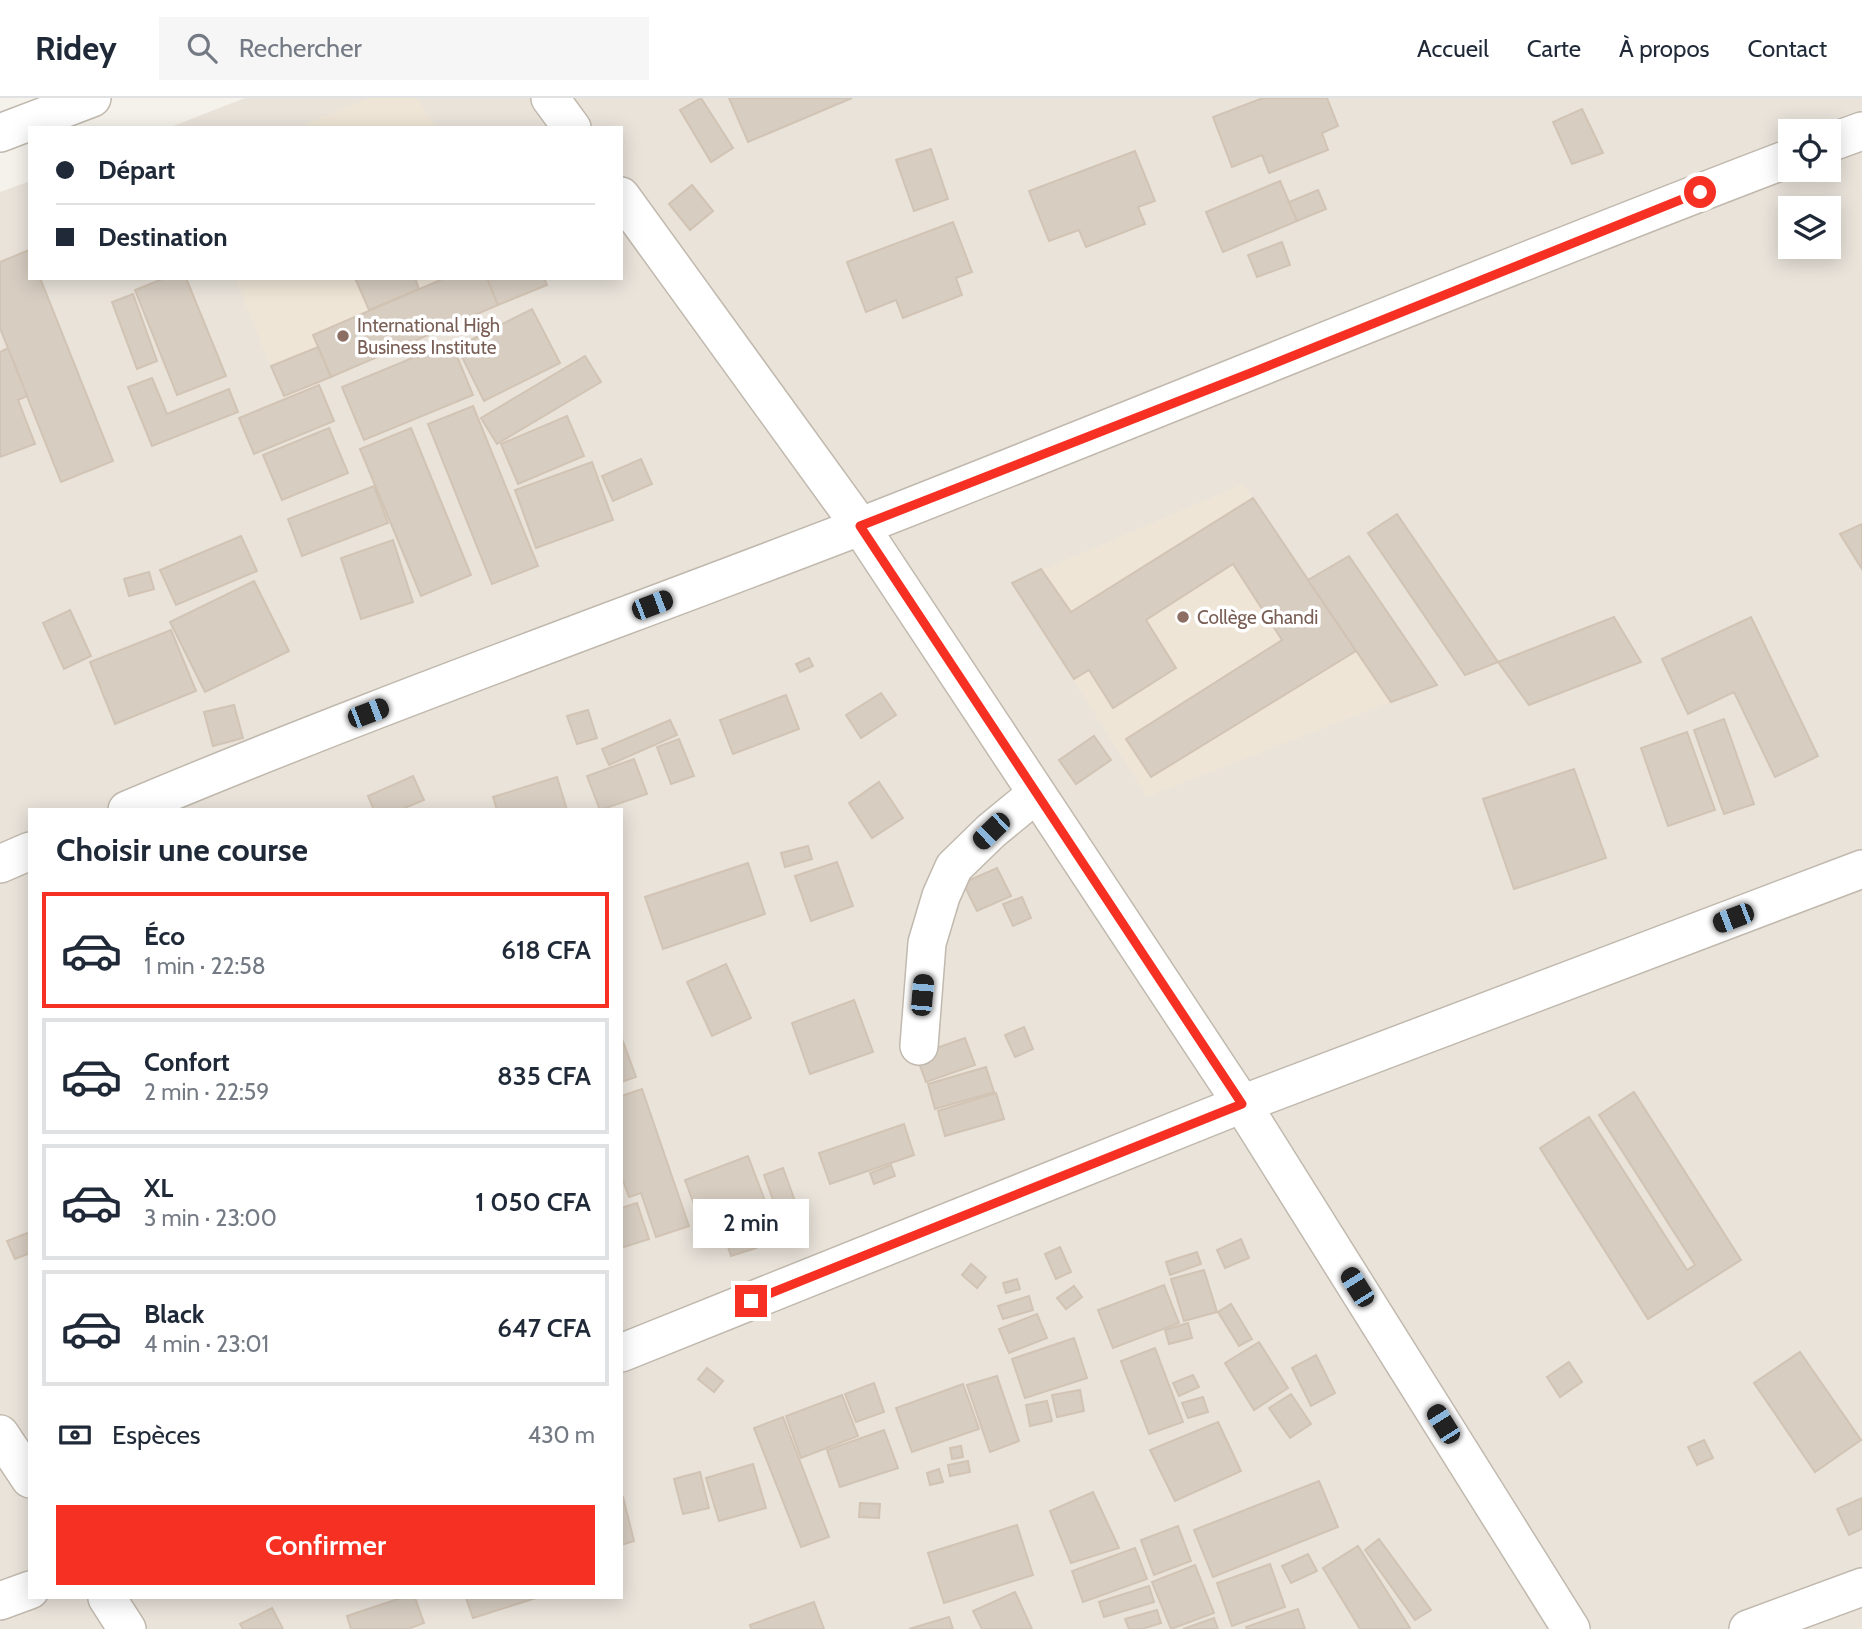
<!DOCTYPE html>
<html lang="fr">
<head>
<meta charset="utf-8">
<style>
  :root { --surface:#fff; --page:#f6f6f7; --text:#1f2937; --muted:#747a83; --line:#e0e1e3; --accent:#f63022 }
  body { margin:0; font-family:Cabin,sans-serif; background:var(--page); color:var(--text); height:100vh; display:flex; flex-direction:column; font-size:26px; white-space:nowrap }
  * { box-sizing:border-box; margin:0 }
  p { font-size:23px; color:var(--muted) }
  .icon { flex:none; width:38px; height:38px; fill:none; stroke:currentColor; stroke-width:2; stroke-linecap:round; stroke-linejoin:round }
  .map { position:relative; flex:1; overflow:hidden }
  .side { position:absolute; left:28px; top:710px; width:595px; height:791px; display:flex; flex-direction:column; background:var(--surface); border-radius:0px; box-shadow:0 4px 18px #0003 }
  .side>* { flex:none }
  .top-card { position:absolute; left:28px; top:28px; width:595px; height:154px; border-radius:0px; box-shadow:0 4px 18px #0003; display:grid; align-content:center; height:154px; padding:0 28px; background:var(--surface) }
  .fabs { position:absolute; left:1778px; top:21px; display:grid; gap:14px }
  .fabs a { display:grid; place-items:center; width:63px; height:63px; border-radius:0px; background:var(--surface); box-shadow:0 4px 18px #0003; font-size:35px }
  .end { position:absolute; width:32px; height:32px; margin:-16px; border:9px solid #f63022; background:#fff; box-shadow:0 0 0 4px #fff }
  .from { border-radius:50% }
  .bubble { position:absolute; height:49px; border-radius:0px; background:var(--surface); box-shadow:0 4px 18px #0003; font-size:23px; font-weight:600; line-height:49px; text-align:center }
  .car { position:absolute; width:21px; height:42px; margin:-21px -10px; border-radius:9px; box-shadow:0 0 5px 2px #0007; background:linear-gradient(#222 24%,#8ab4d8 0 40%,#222 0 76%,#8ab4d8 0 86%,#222 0) }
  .top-card b { display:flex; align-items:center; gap:24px; height:66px; font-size:26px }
  .top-card b+b { border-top:2px solid var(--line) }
  .top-card i { width:18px; height:18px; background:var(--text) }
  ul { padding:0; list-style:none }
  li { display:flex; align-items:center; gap:21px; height:116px; margin:0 14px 10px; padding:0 14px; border:4px solid var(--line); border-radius:0px }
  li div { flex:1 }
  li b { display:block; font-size:26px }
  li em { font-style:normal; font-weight:600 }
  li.on { border-color:var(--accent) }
  li>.icon { width:63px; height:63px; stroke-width:1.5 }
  h2 { padding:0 28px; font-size:32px; line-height:84px }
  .pay { display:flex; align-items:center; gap:18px; height:77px; padding:0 28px; font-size:26px }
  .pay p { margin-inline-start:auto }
  .action { display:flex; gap:14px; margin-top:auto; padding:14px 28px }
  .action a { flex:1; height:80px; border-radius:0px; background:var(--accent); color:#fff; font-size:28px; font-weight:600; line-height:80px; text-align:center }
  header { display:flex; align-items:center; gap:42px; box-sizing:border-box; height:98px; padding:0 35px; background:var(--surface); border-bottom:2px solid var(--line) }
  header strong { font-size:33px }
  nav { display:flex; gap:38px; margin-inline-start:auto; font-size:24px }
  .search { width:490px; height:63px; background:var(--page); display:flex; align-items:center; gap:18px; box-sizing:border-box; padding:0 24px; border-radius:0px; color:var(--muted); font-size:26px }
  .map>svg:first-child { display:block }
  .residential { fill:#e9e3da; fill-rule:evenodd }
  .education { fill:#eee5d6 }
  .building { fill:#d7cdc1; stroke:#d2c4b4; stroke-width:2 }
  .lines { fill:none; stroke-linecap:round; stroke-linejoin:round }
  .minor-casing { stroke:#c1b9ae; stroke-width:40 }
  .minor { stroke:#fff; stroke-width:37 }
  .route { stroke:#f63022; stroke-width:9 }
  .education-dot { fill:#8d6e63; stroke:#fff; stroke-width:2.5 }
  .labels { text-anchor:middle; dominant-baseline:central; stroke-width:7; stroke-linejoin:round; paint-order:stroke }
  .education-label { font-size:19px; fill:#785e54; stroke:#fff; text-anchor:start }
</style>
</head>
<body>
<header>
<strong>Ridey</strong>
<div class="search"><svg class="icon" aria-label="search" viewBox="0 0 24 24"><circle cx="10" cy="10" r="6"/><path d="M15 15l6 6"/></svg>Rechercher</div>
<nav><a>Accueil</a><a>Carte</a><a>À propos</a><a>Contact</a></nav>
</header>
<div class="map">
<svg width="1862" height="1531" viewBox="0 0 1862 1531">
  <rect width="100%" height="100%" fill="#f5f2ec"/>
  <path class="residential" d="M245 0H1862V1531H0V94L30 83V180H621V30H168ZM1790 33H1829V72H1790ZM1790 110H1829V149H1790ZM30 712H621V1500H30Z"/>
  <g class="education">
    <path d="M369 0H417L437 30H296Z"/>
    <path d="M235 180H544L547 187 283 300Z"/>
    <path d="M1243 386 1391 604 1147 699 1012 485Z"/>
  </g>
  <g class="building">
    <path d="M701 0 733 50 711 64 680 12Z"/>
    <path d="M729 0H852L748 44Z"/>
    <path d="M1263 0H1327L1338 28 1322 35 1328 52 1269 75 1262 57 1232 69 1213 19Z"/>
    <path d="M1582 11 1603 55 1572 66 1553 24Z"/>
    <path d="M931 51 948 101 914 113 896 62Z"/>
    <path d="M1135 53 1155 103 1138 109 1145 126 1086 149 1079 132 1049 143 1029 93Z"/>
    <path d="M1280 83 1297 123 1223 154 1206 114Z"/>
    <path d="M692 87 713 113 690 132 669 106Z"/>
    <path d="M1318 92 1326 111 1297 123 1289 104Z"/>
    <path d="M953 124 972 174 956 180 962 197 903 220 896 202 866 214 847 164Z"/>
    <path d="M1282 144 1290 167 1257 179 1248 157Z"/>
    <path d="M29 152 30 180H40L113 363 61 384 0 230V164Z"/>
    <path d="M165 180H186L226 278 177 297 135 192Z"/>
    <path d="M355 180H415L419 191 369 212Z"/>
    <path d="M445 180H487L498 207 331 279 313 237Z"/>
    <path d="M487 180H544L547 187 498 207Z"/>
    <path d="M133 196 157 263 137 271 112 204Z"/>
    <path d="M532 211 560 265 484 303 457 249Z"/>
    <path d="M451 244 473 297 364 342 342 289Z"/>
    <path d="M318 249 331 279 284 298 271 268Z"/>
    <path d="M8 250 27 298 18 302 35 346 0 359V254Z"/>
    <path d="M585 258 601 284 497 346 481 320Z"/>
    <path d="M152 280 167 316 229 291 238 314 152 348 128 289Z"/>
    <path d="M319 287 334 323 254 356 239 320Z"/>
    <path d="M473 308 538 468 492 486 428 326Z"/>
    <path d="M567 318 584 358 518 386 501 346Z"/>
    <path d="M329 330 348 375 282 402 263 357Z"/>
    <path d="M411 330 471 477 421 498 360 351Z"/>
    <path d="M641 361 652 386 613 403 602 378Z"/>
    <path d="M592 364 613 422 536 450 515 392Z"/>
    <path d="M374 388 388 425 302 458 288 421Z"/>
    <path d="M1253 400 1356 553 1151 679 1126 641 1282 542 1233 466 1146 522 1176 570 1113 610 1089 572 1074 581 1012 485 1041 471 1071 514Z"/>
    <path d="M1397 416 1498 564 1465 577 1368 435Z"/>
    <path d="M1862 426V471L1840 436Z"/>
    <path d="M241 438 257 473 176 507 160 472Z"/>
    <path d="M393 442 413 504 361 521 341 460Z"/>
    <path d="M1349 458 1437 587 1391 604 1308 482Z"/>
    <path d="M149 474 154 491 129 498 124 481Z"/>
    <path d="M254 483 289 553 205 594 170 524Z"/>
    <path d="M70 512 91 558 64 571 43 525Z"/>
    <path d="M1614 519 1641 564 1529 607 1498 564Z"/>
    <path d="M1751 519 1818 658 1775 679 1734 594 1688 616 1662 561Z"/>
    <path d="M171 532 196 593 115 626 90 564Z"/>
    <path d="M809 560 813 568 800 574 796 566Z"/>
    <path d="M881 595 896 617 861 640 846 617Z"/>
    <path d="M786 597 799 631 733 656 720 622Z"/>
    <path d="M234 607 243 640 213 648 204 614Z"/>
    <path d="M588 612 597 640 577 646 567 618Z"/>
    <path d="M1724 621 1754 706 1724 716 1694 632Z"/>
    <path d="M670 622 677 637 609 667 602 651Z"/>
    <path d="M1687 634 1715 712 1668 728 1641 650Z"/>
    <path d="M1094 638 1111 662 1076 686 1059 662Z"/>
    <path d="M679 641 694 678 671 686 657 649Z"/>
    <path d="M634 661 647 696 600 712 587 678Z"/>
    <path d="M1574 671 1606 760 1514 791 1483 701Z"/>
    <path d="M413 678 424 702 400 712H374L368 698Z"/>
    <path d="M557 679 567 712H497L493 699Z"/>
    <path d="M879 684 903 720 872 740 849 705Z"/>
    <path d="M808 748 812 761 785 769 781 755Z"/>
    <path d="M837 764 853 808 811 823 795 778Z"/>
    <path d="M748 765 765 816 663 851 645 799Z"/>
    <path d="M997 770 1011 798 977 813 963 785Z"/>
    <path d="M1022 799 1031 820 1013 828 1003 806Z"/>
    <path d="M726 866 751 920 712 938 687 884Z"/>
    <path d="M854 902 873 954 810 976 792 925Z"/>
    <path d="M1024 929 1033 951 1015 959 1005 937Z"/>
    <path d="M621 938 636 979 621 984Z"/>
    <path d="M965 940 975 967 926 984 916 957Z"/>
    <path d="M986 969 994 994 935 1011 928 986Z"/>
    <path d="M642 991 689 1128 656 1139 641 1095 629 1099 621 1077V998Z"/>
    <path d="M1634 994 1741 1162 1648 1221 1540 1050 1589 1019 1687 1172 1695 1167 1599 1017Z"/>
    <path d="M996 995 1004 1021 945 1038 938 1013Z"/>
    <path d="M904 1026 914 1057 830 1086 819 1055Z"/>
    <path d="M748 1058 768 1111 705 1136 685 1082Z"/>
    <path d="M891 1067 895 1078 874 1086 870 1075Z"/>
    <path d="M783 1070 796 1106 777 1113 764 1077Z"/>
    <path d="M637 1105 649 1141 621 1150V1110Z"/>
    <path d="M748 1128 756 1150 731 1158 724 1136Z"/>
    <path d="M30 1134V1155L15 1161 7 1143Z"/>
    <path d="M1241 1141 1249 1160 1225 1170 1217 1152Z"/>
    <path d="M1060 1149 1071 1174 1056 1181 1045 1156Z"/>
    <path d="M1197 1154 1201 1166 1170 1177 1166 1164Z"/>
    <path d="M971 1166 986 1179 977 1190 962 1177Z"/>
    <path d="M1204 1172 1217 1214 1184 1223 1171 1181Z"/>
    <path d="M1017 1181 1020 1191 1006 1195 1003 1185Z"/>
    <path d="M1164 1187 1179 1225 1113 1250 1098 1212Z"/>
    <path d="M1074 1188 1082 1199 1066 1211 1057 1200Z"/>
    <path d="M1029 1198 1033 1212 1003 1221 998 1208Z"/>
    <path d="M1231 1206 1252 1241 1239 1248 1218 1214Z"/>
    <path d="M1037 1216 1047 1240 1009 1255 999 1231Z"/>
    <path d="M1188 1225 1192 1240 1169 1246 1165 1232Z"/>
    <path d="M1074 1240 1087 1280 1025 1300 1012 1261Z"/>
    <path d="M1259 1244 1288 1290 1254 1312 1225 1265Z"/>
    <path d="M1155 1250 1183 1324 1149 1336 1121 1263Z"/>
    <path d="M1800 1254 1861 1342 1815 1374 1754 1285Z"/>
    <path d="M1316 1257 1335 1295 1311 1308 1292 1270Z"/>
    <path d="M1569 1264 1582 1284 1560 1299 1547 1279Z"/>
    <path d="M707 1270 723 1283 714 1294 698 1281Z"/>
    <path d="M1193 1277 1199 1289 1179 1298 1173 1285Z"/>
    <path d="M997 1278 1019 1343 990 1354 967 1287Z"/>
    <path d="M874 1285 884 1314 856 1324 845 1296Z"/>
    <path d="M963 1286 979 1331 912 1354 896 1310Z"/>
    <path d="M1080 1292 1084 1313 1057 1319 1052 1297Z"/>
    <path d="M1291 1296 1311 1326 1290 1340 1269 1310Z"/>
    <path d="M842 1297 858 1338 801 1360 786 1318Z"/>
    <path d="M1203 1299 1208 1314 1188 1320 1182 1305Z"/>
    <path d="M1047 1303 1052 1323 1030 1328 1026 1307Z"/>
    <path d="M783 1319 829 1439 801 1449 754 1330Z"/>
    <path d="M1218 1324 1241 1373 1175 1403 1150 1352Z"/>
    <path d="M884 1332 898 1370 840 1389 827 1352Z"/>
    <path d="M1704 1342 1713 1360 1697 1367 1688 1349Z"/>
    <path d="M961 1348 963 1359 952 1361 950 1350Z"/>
    <path d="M968 1363 970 1374 950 1378 948 1367Z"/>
    <path d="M753 1366 766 1410 719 1423 706 1380Z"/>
    <path d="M939 1371 943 1384 930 1387 927 1375Z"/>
    <path d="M700 1374 709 1410 683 1416 674 1381Z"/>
    <path d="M1319 1383 1338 1429 1213 1479 1194 1432Z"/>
    <path d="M1093 1394 1119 1450 1071 1465 1050 1413Z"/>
    <path d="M621 1399H623L634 1443 621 1447Z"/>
    <path d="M1862 1400V1431L1849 1437 1837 1411Z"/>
    <path d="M860 1405 880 1406 879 1420 859 1419Z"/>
    <path d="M1017 1427 1033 1477 944 1505 928 1455Z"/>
    <path d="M1178 1428 1191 1463 1154 1477 1141 1442Z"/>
    <path d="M1379 1441 1431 1512 1415 1522 1365 1452Z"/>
    <path d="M1358 1448 1410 1530 1407 1531H1360L1323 1470Z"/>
    <path d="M1135 1450 1147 1481 1083 1504 1072 1473Z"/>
    <path d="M1308 1456 1317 1473 1291 1485 1282 1468Z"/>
    <path d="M1270 1466 1285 1509 1232 1528 1217 1485Z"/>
    <path d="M1195 1467 1214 1515 1171 1531 1152 1484Z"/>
    <path d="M1149 1488 1154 1504 1104 1519 1099 1504Z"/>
    <path d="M1015 1494 1032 1531H982L973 1513Z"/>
    <path d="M401 1500H415L424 1525 408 1531H351L347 1518Z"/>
    <path d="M466 1500H536L473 1520Z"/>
    <path d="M814 1504 824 1531H751L750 1527Z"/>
    <path d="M272 1510 283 1531H243L240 1526Z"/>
    <path d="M1298 1511 1305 1531H1247L1246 1529Z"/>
    <path d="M1157 1512 1161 1525 1142 1531H1129L1125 1521Z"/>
    <path d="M949 1519 953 1531H909Z"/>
    <path d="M1214 1520 1218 1531H1183Z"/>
  </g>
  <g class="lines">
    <g class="minor-casing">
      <g id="minor">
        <path d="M550 0 572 30"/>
        <path d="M0 35 92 0"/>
        <path d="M1829 45 1862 33"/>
        <path d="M621 98 860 428 1242 1006 1571 1531"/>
        <path d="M127 712C369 610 618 522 864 427 1173 306 1480 178 1790 60"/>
        <path d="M0 766 30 753"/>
        <path d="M919 948 927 845 941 798 954 769 991 733 1036 696"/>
        <path d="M621 1255 1242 1006 1862 771"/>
        <path d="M0 1336 30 1381"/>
        <path d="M107 1500 127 1531"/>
        <path d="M0 1503 30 1492"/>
        <path d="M1748 1531 1862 1489"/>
      </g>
    </g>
    <use href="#minor" class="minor"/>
  </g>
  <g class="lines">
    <path class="route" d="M751 1203 1242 1006 860 428 1253 274 1700 94"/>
  </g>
  <g class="education-dot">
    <circle cx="343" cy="238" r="7"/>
    <circle cx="1183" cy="519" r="7"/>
  </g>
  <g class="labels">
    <g class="education-label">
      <text x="357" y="227">International High<tspan x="357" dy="22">Business Institute</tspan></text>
      <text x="1197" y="519">Collège Ghandi</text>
    </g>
  </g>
</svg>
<div class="fabs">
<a><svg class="icon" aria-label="locate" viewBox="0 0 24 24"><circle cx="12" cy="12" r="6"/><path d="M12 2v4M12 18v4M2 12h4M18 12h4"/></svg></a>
<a><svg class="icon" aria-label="layers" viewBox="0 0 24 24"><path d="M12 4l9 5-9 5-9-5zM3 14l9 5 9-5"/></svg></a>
</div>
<i class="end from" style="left:1700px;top:94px"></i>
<i class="end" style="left:751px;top:1203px"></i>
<div class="bubble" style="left:693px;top:1101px;width:116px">2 min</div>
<i class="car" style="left:652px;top:507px;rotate:69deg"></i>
<i class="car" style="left:368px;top:615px;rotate:69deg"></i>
<i class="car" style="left:991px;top:733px;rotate:226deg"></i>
<i class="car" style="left:1733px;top:820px;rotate:249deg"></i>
<i class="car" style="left:922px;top:897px;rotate:5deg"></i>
<i class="car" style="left:1357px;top:1189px;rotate:328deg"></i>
<i class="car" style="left:1443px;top:1326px;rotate:328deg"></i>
<div class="top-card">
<b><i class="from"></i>Départ</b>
<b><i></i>Destination</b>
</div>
<section class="side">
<h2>Choisir une course</h2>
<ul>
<li class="on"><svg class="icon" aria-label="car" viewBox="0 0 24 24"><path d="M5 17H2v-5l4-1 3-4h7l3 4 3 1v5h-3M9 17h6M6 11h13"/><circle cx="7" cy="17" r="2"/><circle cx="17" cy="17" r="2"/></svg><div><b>Éco</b><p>1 min · 22:58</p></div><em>618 CFA</em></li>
<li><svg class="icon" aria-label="car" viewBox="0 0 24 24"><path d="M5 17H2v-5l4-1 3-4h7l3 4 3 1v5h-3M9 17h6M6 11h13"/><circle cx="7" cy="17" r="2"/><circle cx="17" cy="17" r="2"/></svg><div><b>Confort</b><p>2 min · 22:59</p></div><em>835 CFA</em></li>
<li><svg class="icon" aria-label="car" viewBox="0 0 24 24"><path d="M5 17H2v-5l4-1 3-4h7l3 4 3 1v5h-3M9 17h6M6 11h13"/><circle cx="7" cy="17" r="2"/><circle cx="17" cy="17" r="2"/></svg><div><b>XL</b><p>3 min · 23:00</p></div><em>1 050 CFA</em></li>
<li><svg class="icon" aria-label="car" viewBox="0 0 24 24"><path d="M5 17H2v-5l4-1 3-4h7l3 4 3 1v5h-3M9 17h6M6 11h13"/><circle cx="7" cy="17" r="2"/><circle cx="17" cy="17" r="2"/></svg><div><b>Black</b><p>4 min · 23:01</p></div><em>647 CFA</em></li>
</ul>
<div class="pay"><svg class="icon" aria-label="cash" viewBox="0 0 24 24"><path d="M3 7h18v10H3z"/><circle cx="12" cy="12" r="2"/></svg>Espèces<p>430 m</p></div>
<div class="action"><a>Confirmer</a></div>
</section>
</div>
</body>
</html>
